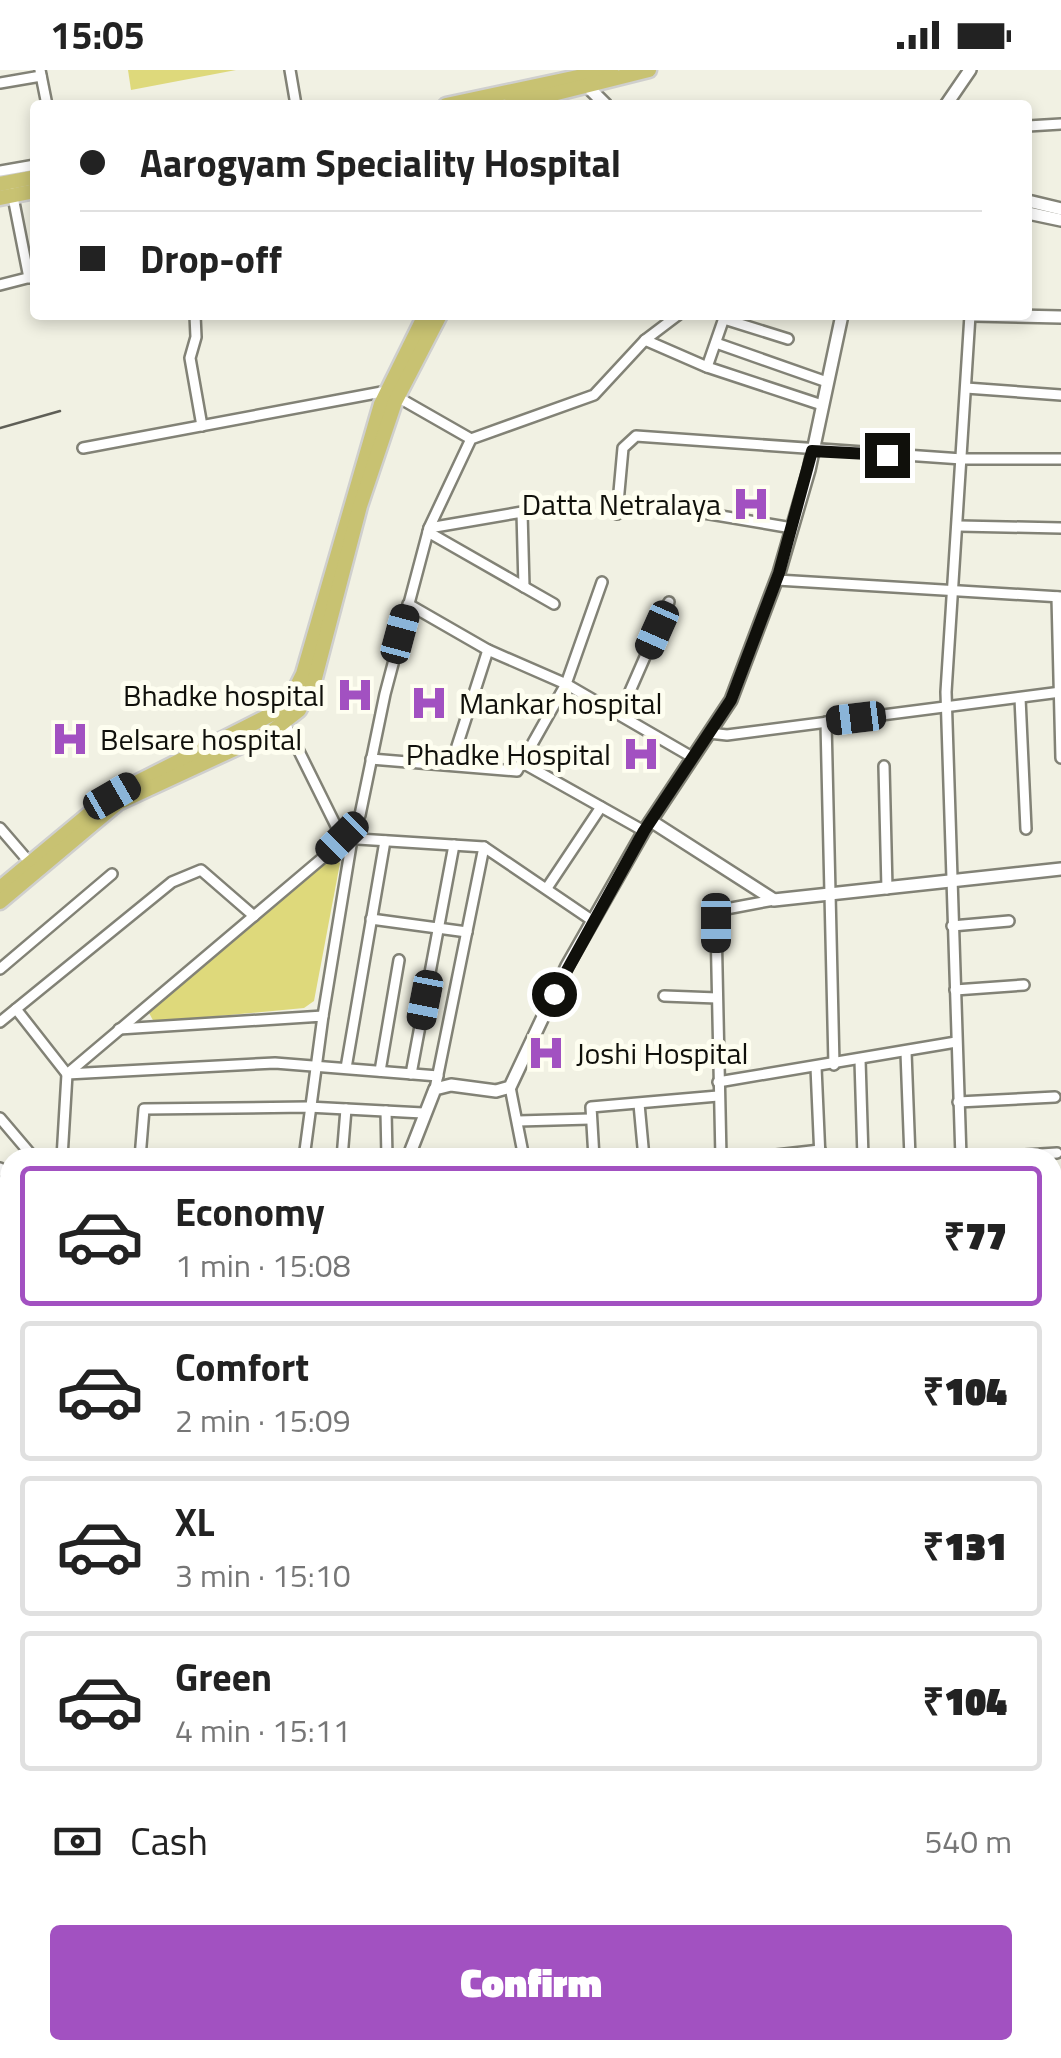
<!DOCTYPE html>
<html lang="en">
<head>
<meta charset="utf-8">
<style>
  :root { --surface:#fff; --page:#f6f6f6; --text:#222; --muted:#767676; --line:#e0e0e0; --accent:#a251c1 }
  body { margin:0; font-family:"Titillium Web",sans-serif; background:var(--page); color:var(--text); height:100vh; display:flex; flex-direction:column; font-size:38px; white-space:nowrap }
  * { box-sizing:border-box; margin:0 }
  p { font-size:32px; color:var(--muted) }
  .icon { flex:none; width:55px; height:55px; fill:none; stroke:currentColor; stroke-width:2; stroke-linecap:round; stroke-linejoin:round }
  .map { position:relative; flex:1; overflow:hidden }
  .drawer { position:absolute; left:0px; top:1078px; width:1062px; height:912px; display:flex; flex-direction:column; background:var(--surface); border-radius:30px 30px 0 0; box-shadow:0 5px 15px #0003 }
  .drawer>* { flex:none }
  .hud { position:absolute; left:30px; top:30px; width:1002px; height:220px; border-radius:10px; box-shadow:0 5px 15px #0003; display:grid; align-content:center; height:220px; padding:0 50px; background:var(--surface) }
  .end { position:absolute; width:45px; height:45px; margin:-22px; border:12px solid #10100b; background:#fff; box-shadow:0 0 0 5px #fff }
  .from { border-radius:50% }
  .car { position:absolute; width:30px; height:60px; margin:-30px -15px; border-radius:12px; box-shadow:0 0 8px 2px #0007; background:linear-gradient(#222 24%,#8ab4d8 0 40%,#222 0 76%,#8ab4d8 0 86%,#222 0) }
  .hud b { display:flex; align-items:center; gap:35px; height:95px; font-size:38px }
  .hud b+b { border-top:2px solid var(--line) }
  .hud i { width:25px; height:25px; background:var(--text) }
  ul { padding:18px 0 0; list-style:none }
  li { display:flex; align-items:center; gap:30px; height:140px; margin:0 20px 15px; padding:0 30px; border:5px solid var(--line); border-radius:10px }
  li div { flex:1 }
  li b { display:block; font-size:38px }
  li em { font-style:normal; font-weight:800 }
  li.active { border-color:var(--accent) }
  li>.icon { width:90px; height:90px; stroke-width:1.5 }
  .pay { display:flex; align-items:center; gap:25px; height:110px; padding:0 50px; font-size:38px }
  .pay p { margin-inline-start:auto }
  .button { display:flex; gap:20px; margin-top:auto; padding:20px 50px }
  .button a { flex:1; height:115px; border-radius:10px; background:var(--accent); color:#fff; font-size:40px; font-weight:800; line-height:115px; text-align:center }
  .status { display:flex; justify-content:space-between; align-items:center; height:70px; padding:0 50px; background:var(--surface); direction:ltr }
  .status svg { height:28px; fill:currentColor }
  .map>svg:first-child { display:block }
  .green { fill:#ded97b }
  .lines { fill:none; stroke-linecap:round; stroke-linejoin:round }
  .minor-casing { stroke:#828276; stroke-width:14 }
  .tertiary-casing { stroke:#828276; stroke-width:16 }
  .primary-casing { stroke:#cfcfce; stroke-width:19 }
  .minor { stroke:#fff; stroke-width:9 }
  .tertiary { stroke:#fff; stroke-width:11 }
  .primary { stroke:#c8c272; stroke-width:14 }
  .rail { stroke:#5f5f57; stroke-width:2.5 }
  .route { stroke:#10100b; stroke-width:12 }
  .labels { text-anchor:middle; dominant-baseline:central; stroke-width:10; stroke-linejoin:round; paint-order:stroke }
  .poi-label { font-size:30px; fill:#10100b; stroke:#fefef0; text-anchor:end }
</style>
</head>
<body>
<div class="status"><b>15:05</b><svg viewBox="0 0 49 12"><path d="M0 12V9h3v3zM5 12V6h3v6zM10 12V3h3v9zM15 12V0h3v12zM26 1h20v11H26zM47 4h2v5h-2z"/></svg></div>
<div class="map">
<svg width="1061" height="1988" viewBox="0 0 1061 1988">
  <rect width="100%" height="100%" fill="#f1f1e3"/>
  <g class="green">
    <path d="M128 0H236L131 20Z"/>
    <path d="M332 787 340 793 314 931 304 938 154 952 149 943Z"/>
  </g>
  <g class="lines">
    <g class="minor-casing">
      <g id="minor">
        <path d="M40 0 47 35"/>
        <path d="M290 0 296 35"/>
        <path d="M0 13 41 6"/>
        <path d="M1028 56 1061 54"/>
        <path d="M0 101 35 95"/>
        <path d="M12 122 29 208"/>
        <path d="M0 215 35 206"/>
        <path d="M195 245 196 267 190 288 202 356"/>
        <path d="M724 249 788 269"/>
        <path d="M645 270 707 297 822 335"/>
        <path d="M716 273 827 312"/>
        <path d="M707 297 724 248"/>
        <path d="M966 318 1061 325"/>
        <path d="M83 378 387 321 471 369"/>
        <path d="M686 440 792 458"/>
        <path d="M617 444 623 378 636 366 962 389H1061"/>
        <path d="M959 456 1061 458"/>
        <path d="M429 458 522 442 524 517"/>
        <path d="M428 462 554 534"/>
        <path d="M777 510 1061 527"/>
        <path d="M602 512 566 614 692 687"/>
        <path d="M1057 527 1061 688"/>
        <path d="M1020 628 1026 759"/>
        <path d="M620 644 669 532"/>
        <path d="M283 649 342 768 484 777 593 851"/>
        <path d="M826 652 834 995"/>
        <path d="M709 663 727 665 1061 622"/>
        <path d="M371 689 517 701 566 614 488 580 408 534"/>
        <path d="M521 692 644 761"/>
        <path d="M451 695 488 580"/>
        <path d="M884 696 887 819"/>
        <path d="M0 758 31 794"/>
        <path d="M547 818 601 737"/>
        <path d="M371 849 467 862"/>
        <path d="M952 856 1009 851"/>
        <path d="M0 899 112 804"/>
        <path d="M955 920 1024 915"/>
        <path d="M664 926 717 928"/>
        <path d="M16 939 67 1004 275 993 438 1006"/>
        <path d="M323 946 352 769"/>
        <path d="M0 952 172 812 201 800 254 846"/>
        <path d="M119 959 323 946 304 1088"/>
        <path d="M906 982 910 1088"/>
        <path d="M675 989 717 988"/>
        <path d="M860 990 863 1088"/>
        <path d="M816 997 820 1088"/>
        <path d="M346 998 385 771"/>
        <path d="M380 1001 399 890"/>
        <path d="M411 1004 454 775"/>
        <path d="M718 1012 956 972"/>
        <path d="M510 1017 524 1088"/>
        <path d="M435 1019 484 777"/>
        <path d="M958 1032 1055 1027"/>
        <path d="M639 1034 644 1088"/>
        <path d="M386 1041 387 1088"/>
        <path d="M0 1048 34 1088"/>
        <path d="M518 1051 590 1049"/>
        <path d="M62 1088 67 1004 326 785 360 745 385 624 429 458 471 369 594 325 645 270 678 245"/>
        <path d="M140 1088 144 1039 308 1037 423 1043"/>
        <path d="M342 1088 346 1039"/>
        <path d="M594 1088 591 1037 718 1026"/>
        <path d="M721 1088 716 853 726 839 774 830"/>
        <path d="M749 1088 820 1080"/>
        <path d="M961 1088 946 622 970 245"/>
        <path d="M979 1088 1057 1083"/>
        <path d="M0 1098 10 1110"/>
        <path d="M0 1132 10 1123"/>
        <path d="M1052 1134H1056"/>
        <path d="M1052 1184H1061"/>
        <path d="M0 1205 10 1197"/>
        <path d="M0 1241 10 1240"/>
        <path d="M1052 1243 1060 1242"/>
        <path d="M0 1290 10 1289"/>
        <path d="M0 1455 10 1454"/>
        <path d="M0 1589H10"/>
        <path d="M1057 1609 1061 1565"/>
        <path d="M0 1671H10"/>
        <path d="M1052 1683H1061"/>
        <path d="M0 1729H10"/>
        <path d="M1052 1816 1061 1813"/>
        <path d="M0 1837H10"/>
        <path d="M1052 1866 1061 1865"/>
        <path d="M1052 1906 1061 1892"/>
        <path d="M1052 1946 1061 1945"/>
        <path d="M1052 1976 1061 1984"/>
        <path d="M56 1980 57 1988"/>
        <path d="M352 1980 354 1988"/>
        <path d="M387 1980 388 1987"/>
        <path d="M609 1980 610 1988"/>
        <path d="M959 1980V1988"/>
        <path d="M1021 1980V1988"/>
        <path d="M473 1988H501"/>
        <path d="M512 1988 514 1980"/>
        <path d="M565 1988V1980"/>
        <path d="M698 1988V1980"/>
        <path d="M743 1988V1980"/>
        <path d="M783 1988 784 1980"/>
      </g>
    </g>
    <g class="tertiary-casing">
      <g id="tertiary">
        <path d="M589 18 606 35"/>
        <path d="M946 35 970 0"/>
        <path d="M1028 131 1061 139"/>
        <path d="M1028 143 1061 150"/>
        <path d="M973 245 1061 247"/>
        <path d="M651 751 774 830 1061 799"/>
        <path d="M408 1088 435 1019 451 1015 496 1021 510 1017 567 896 644 761 731 630 779 503 809 400 842 245"/>
        <path d="M1052 1303 1061 1302"/>
        <path d="M0 1341 10 1339"/>
        <path d="M291 1988V1980"/>
      </g>
    </g>
    <g class="primary-casing">
      <g id="primary">
        <path d="M446 35 611 0"/>
        <path d="M509 35 649 0"/>
        <path d="M0 114 35 107"/>
        <path d="M0 128 35 121"/>
        <path d="M0 818 112 725 274 643 291 628 303 604 381 334 425 245"/>
        <path d="M0 832 118 733 271 662 299 640 314 612 360 436 395 332 440 245"/>
      </g>
    </g>
    <use href="#minor" class="minor"/>
    <use href="#tertiary" class="tertiary"/>
    <use href="#primary" class="primary"/>
    <path class="rail" d="M0 358 60 341"/>
  </g>
  <g class="lines">
    <path class="route" d="M554 924 644 761 731 630 779 503 812 381 887 385"/>
  </g>
  <defs>
    <g id="hospital-bare" transform="scale(3)"><path d="M-5-5h3v3.5h4V-5h3V5h-3V1.5h-4V5h-3Z" fill="#a251c1" stroke="#fefef0" stroke-width="2.5" paint-order="stroke"/></g>
  </defs>
  <g fill-rule="evenodd">
    <use href="#hospital-bare" x="751" y="434"/>
    <use href="#hospital-bare" x="355" y="625"/>
    <use href="#hospital-bare" x="429" y="633"/>
    <use href="#hospital-bare" x="70" y="669"/>
    <use href="#hospital-bare" x="641" y="684"/>
    <use href="#hospital-bare" x="546" y="983"/>
  </g>
  <g class="labels">
    <g class="poi-label">
      <text x="721" y="434">Datta Netralaya</text>
      <text x="325" y="625">Bhadke hospital</text>
      <text x="459" y="633" text-anchor="start">Mankar hospital</text>
      <text x="100" y="669" text-anchor="start">Belsare hospital</text>
      <text x="611" y="684">Phadke Hospital</text>
      <text x="576" y="983" text-anchor="start">Joshi Hospital</text>
    </g>
  </g>
</svg>
<i class="end from" style="left:554px;top:924px"></i>
<i class="end" style="left:887px;top:385px"></i>
<i class="car" style="left:657px;top:560px;rotate:204deg"></i>
<i class="car" style="left:400px;top:564px;rotate:15deg"></i>
<i class="car" style="left:856px;top:648px;rotate:263deg"></i>
<i class="car" style="left:112px;top:726px;rotate:60deg"></i>
<i class="car" style="left:342px;top:768px;rotate:225deg"></i>
<i class="car" style="left:716px;top:853px;rotate:180deg"></i>
<i class="car" style="left:425px;top:930px;rotate:191deg"></i>
<div class="hud">
<b><i class="from"></i>Aarogyam Speciality Hospital</b>
<b><i></i>Drop-off</b>
</div>
<section class="drawer">
<ul>
<li class="active"><svg class="icon" aria-label="car" viewBox="0 0 24 24"><path d="M5 17H2v-5l4-1 3-4h7l3 4 3 1v5h-3M9 17h6M6 11h13"/><circle cx="7" cy="17" r="2"/><circle cx="17" cy="17" r="2"/></svg><div><b>Economy</b><p>1 min · 15:08</p></div><em>₹77</em></li>
<li><svg class="icon" aria-label="car" viewBox="0 0 24 24"><path d="M5 17H2v-5l4-1 3-4h7l3 4 3 1v5h-3M9 17h6M6 11h13"/><circle cx="7" cy="17" r="2"/><circle cx="17" cy="17" r="2"/></svg><div><b>Comfort</b><p>2 min · 15:09</p></div><em>₹104</em></li>
<li><svg class="icon" aria-label="car" viewBox="0 0 24 24"><path d="M5 17H2v-5l4-1 3-4h7l3 4 3 1v5h-3M9 17h6M6 11h13"/><circle cx="7" cy="17" r="2"/><circle cx="17" cy="17" r="2"/></svg><div><b>XL</b><p>3 min · 15:10</p></div><em>₹131</em></li>
<li><svg class="icon" aria-label="car" viewBox="0 0 24 24"><path d="M5 17H2v-5l4-1 3-4h7l3 4 3 1v5h-3M9 17h6M6 11h13"/><circle cx="7" cy="17" r="2"/><circle cx="17" cy="17" r="2"/></svg><div><b>Green</b><p>4 min · 15:11</p></div><em>₹104</em></li>
</ul>
<div class="pay"><svg class="icon" aria-label="cash" viewBox="0 0 24 24"><path d="M3 7h18v10H3z"/><circle cx="12" cy="12" r="2"/></svg>Cash<p>540 m</p></div>
<div class="button"><a>Confirm</a></div>
</section>
</div>
</body>
</html>
